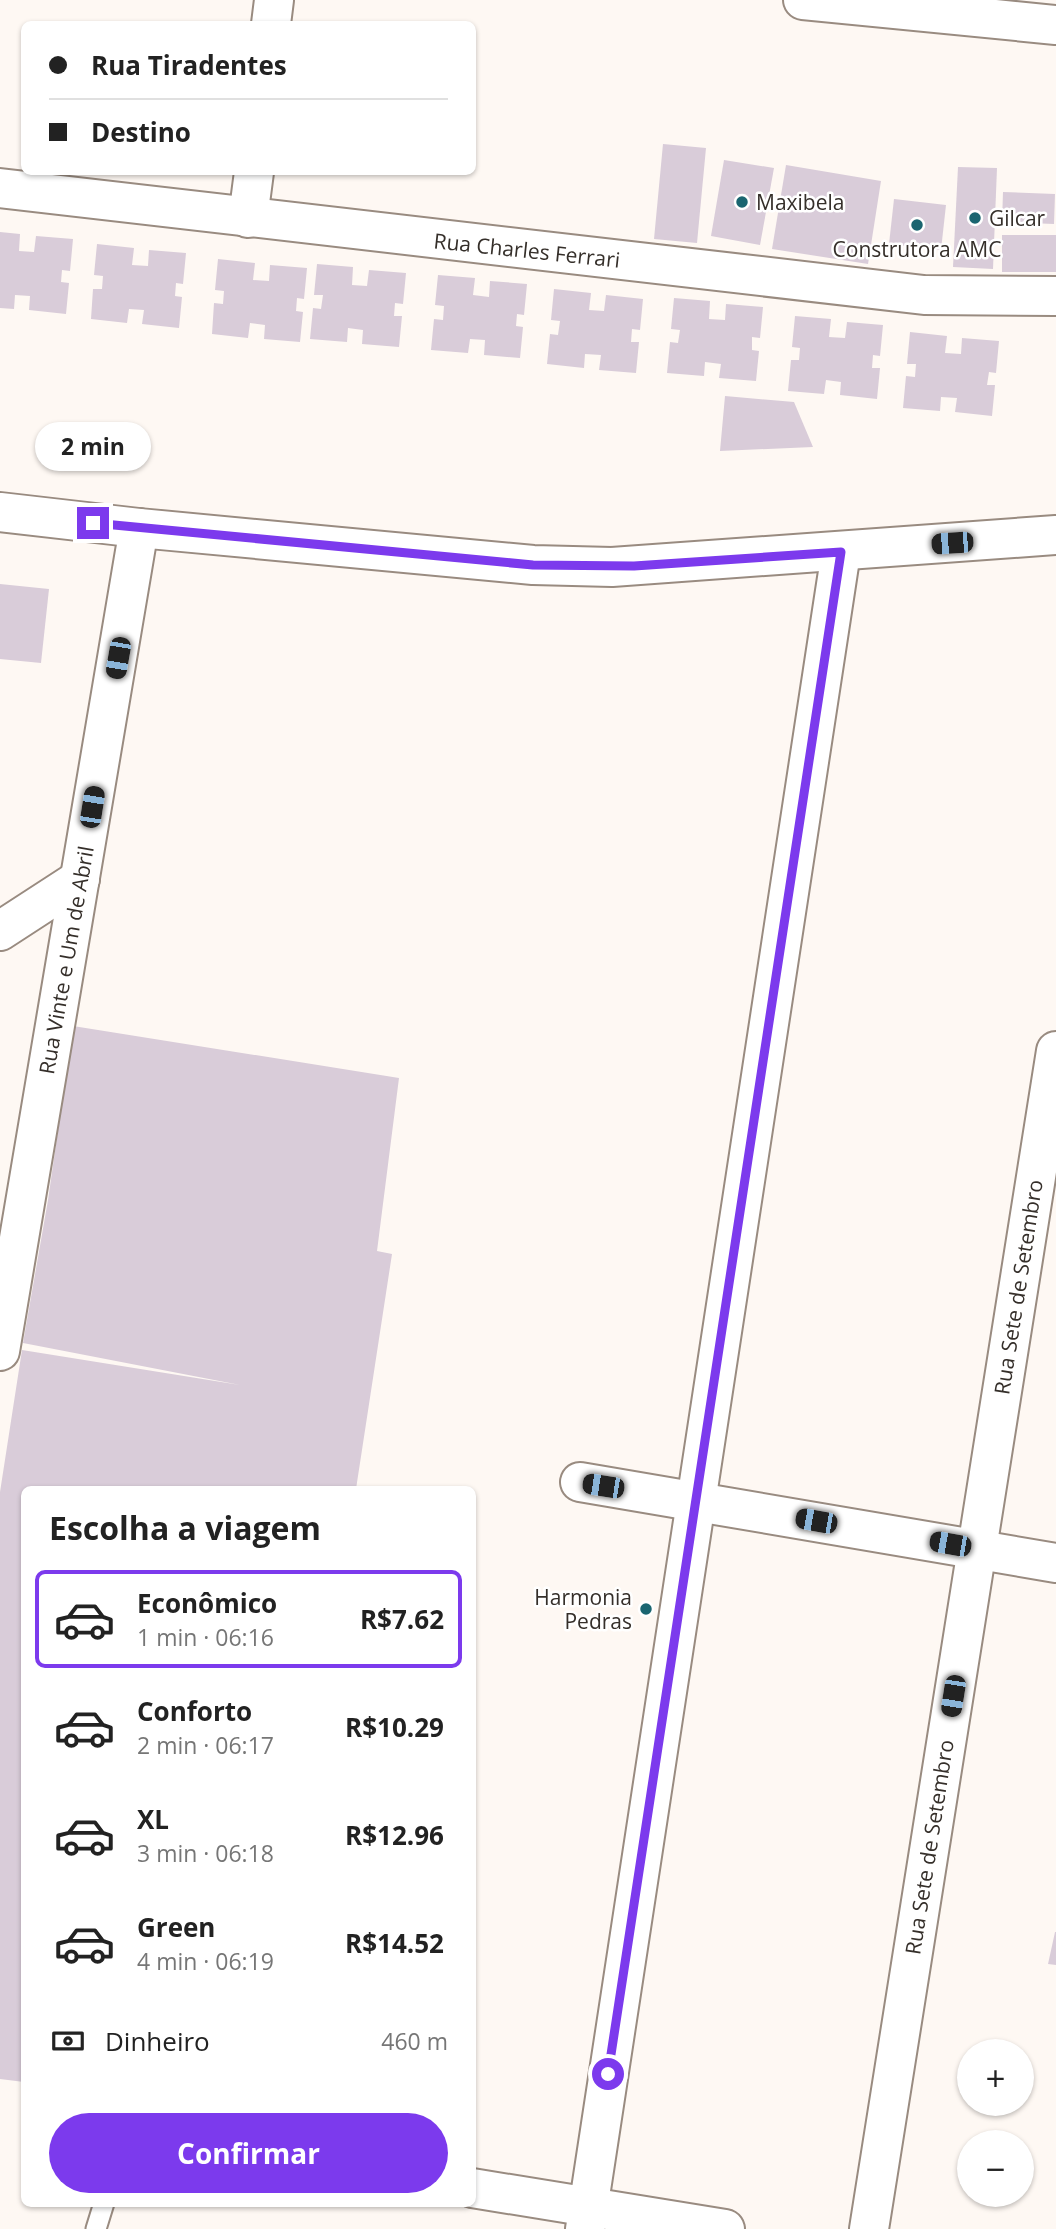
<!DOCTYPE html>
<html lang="pt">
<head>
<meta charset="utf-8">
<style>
  :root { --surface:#fff; --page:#f2f2f2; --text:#222; --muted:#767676; --line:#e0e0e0; --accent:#7c3aed }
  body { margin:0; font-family:"Open Sans",sans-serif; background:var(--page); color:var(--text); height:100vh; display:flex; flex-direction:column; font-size:26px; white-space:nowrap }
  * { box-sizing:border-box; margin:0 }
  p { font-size:23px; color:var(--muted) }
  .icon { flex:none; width:38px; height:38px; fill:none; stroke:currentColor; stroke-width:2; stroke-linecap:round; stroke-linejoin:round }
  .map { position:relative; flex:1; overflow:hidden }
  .sheet { position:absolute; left:21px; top:1486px; width:455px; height:721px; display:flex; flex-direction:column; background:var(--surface); border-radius:10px; box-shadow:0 2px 5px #0004 }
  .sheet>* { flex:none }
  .guide { position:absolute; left:21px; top:21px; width:455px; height:154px; border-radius:10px; box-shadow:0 2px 5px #0004; display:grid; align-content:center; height:154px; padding:0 28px; background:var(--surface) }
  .tools { position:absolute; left:957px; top:2039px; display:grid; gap:14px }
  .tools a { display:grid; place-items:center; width:77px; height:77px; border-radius:50%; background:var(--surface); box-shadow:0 2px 5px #0004; font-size:35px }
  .end { position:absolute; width:32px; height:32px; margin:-16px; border:9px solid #7c3aed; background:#fff; box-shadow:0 0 0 4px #fff }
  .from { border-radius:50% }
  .bubble { position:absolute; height:49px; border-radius:24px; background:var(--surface); box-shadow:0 2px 5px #0004; font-size:23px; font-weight:700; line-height:49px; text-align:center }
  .car { position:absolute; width:21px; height:42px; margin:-21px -10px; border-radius:9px; box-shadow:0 0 5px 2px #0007; background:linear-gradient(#222 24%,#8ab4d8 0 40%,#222 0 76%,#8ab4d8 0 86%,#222 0) }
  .guide b { display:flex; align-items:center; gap:24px; height:66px; font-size:26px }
  .guide b+b { border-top:2px solid var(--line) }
  .guide i { width:18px; height:18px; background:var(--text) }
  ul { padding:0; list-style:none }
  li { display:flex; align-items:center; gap:21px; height:98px; margin:0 14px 10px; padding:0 14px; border:4px solid transparent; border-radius:10px }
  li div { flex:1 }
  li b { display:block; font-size:26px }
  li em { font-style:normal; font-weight:700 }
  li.current { border-color:var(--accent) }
  li>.icon { width:63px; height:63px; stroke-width:1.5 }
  h2 { padding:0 28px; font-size:32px; line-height:84px }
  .pay { display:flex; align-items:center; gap:18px; height:77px; padding:0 28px; font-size:26px }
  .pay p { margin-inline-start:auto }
  .action { display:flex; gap:14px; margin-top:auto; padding:14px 28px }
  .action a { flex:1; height:80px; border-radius:42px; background:var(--accent); color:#fff; font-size:28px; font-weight:700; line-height:80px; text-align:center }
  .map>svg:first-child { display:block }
  .building { fill:#d9ccd9 }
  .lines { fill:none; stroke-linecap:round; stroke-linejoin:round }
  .service-casing { stroke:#998b80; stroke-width:23 }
  .minor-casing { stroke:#998b80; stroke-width:42 }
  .tertiary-casing { stroke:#998b80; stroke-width:42 }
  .secondary-casing { stroke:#998b80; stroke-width:42 }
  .service { stroke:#fff; stroke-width:19 }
  .minor { stroke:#fff; stroke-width:38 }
  .tertiary { stroke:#fff; stroke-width:38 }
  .secondary { stroke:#fff; stroke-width:38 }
  .route { stroke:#7c3aed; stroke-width:9 }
  .poi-dot { fill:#1a6570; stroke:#fff; stroke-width:2.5 }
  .labels { text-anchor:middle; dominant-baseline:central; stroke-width:5; stroke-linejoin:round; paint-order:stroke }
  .poi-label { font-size:21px; fill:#352f2a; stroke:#fff; text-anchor:start }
  .street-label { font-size:21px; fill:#352f2a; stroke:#fff }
</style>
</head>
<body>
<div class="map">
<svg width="1056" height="2229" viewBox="0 0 1056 2229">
  <rect width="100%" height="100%" fill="#fef8f3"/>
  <g class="building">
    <path d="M663 144 706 148 697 243 654 239Z"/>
    <path d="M724 160 774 168 760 245 711 236Z"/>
    <path d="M786 165 881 181 868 264 772 249Z"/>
    <path d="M958 167 997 168 993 269 953 267Z"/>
    <path d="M1003 192 1055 194 1054 224 1002 222Z"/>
    <path d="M894 199 946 205 941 250 889 244Z"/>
    <path d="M0 232 20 234 19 251 34 252 36 236 73 239 70 271 62 270 61 282 69 283 66 314 29 310 30 296 15 295 14 309 0 308Z"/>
    <rect x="1002" y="235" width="54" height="37"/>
    <path d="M97 244 134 248 132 265 148 266 149 250 186 253 183 284 176 283 175 296 182 297 179 328 142 324 144 310 129 309 127 323 91 319 93 289H102L103 276 94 275Z"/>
    <path d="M218 259 255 263 253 280 269 281 270 265 307 268 304 299 297 298 296 311 303 312 300 342 264 339 265 325 250 323 248 338 212 334 214 303 223 304 224 291 215 290Z"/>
    <path d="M317 264 353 267 352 285 367 286 369 270 406 273 403 304 395 303 394 316H402L399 347 362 344 363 330 348 328 347 342 310 339 313 308 321 309 323 295H314Z"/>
    <path d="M438 275 475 278 473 295 489 297 490 281 527 284 524 315 517 314 516 326 523 327 520 358 484 355 485 340 470 339 468 353 431 350 434 319 443 320 444 306 435 305Z"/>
    <path d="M554 289 591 293 589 310 604 311 606 295 643 299 640 330 632 329 631 342H639L636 373 599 370 601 355 585 354 584 368 547 364 550 334 558 335 560 321 551 320Z"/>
    <path d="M674 298 710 301 709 319 725 320 726 304 763 307 760 338 752 337V350L759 351 756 381 719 378 721 364 705 362 704 376 667 373 670 342 678 343 680 330 671 329Z"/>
    <path d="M795 316 831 319 829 337 845 338 847 322 883 325 880 356 873 355 872 368H880L877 399 840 395 841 382 826 380 824 394 788 391 791 360H799L800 348 792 347Z"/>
    <path d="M910 332 947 336 945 353 961 354 962 338 999 341 996 373 989 372 987 385H995L992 416 955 412 957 398 941 397 940 411 903 408 906 376 915 377 916 364H907Z"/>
    <path d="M725 396 794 402 813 447 720 451Z"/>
    <path d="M0 584 49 589 41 663 0 659Z"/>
    <path d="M73 1026 399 1078 377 1251 392 1254 356 1489H24V2082L0 2079V1492L22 1350 240 1385 23 1343 48 1200Z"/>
    <path d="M1055 1932H1056V1965L1048 1964Z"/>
  </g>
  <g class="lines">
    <g class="service-casing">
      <path id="service" d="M96 2229 104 2203"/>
    </g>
    <g class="minor-casing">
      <g id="minor">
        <path d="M803 0 1056 25"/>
        <path d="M271 24 274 0"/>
        <path d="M248 218 254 172"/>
        <path d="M0 931 80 879"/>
        <path d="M580 1482 1056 1563"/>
        <path d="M472 2188 725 2229"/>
        <path d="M585 2229 841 552"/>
        <path d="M869 2229 1056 1051"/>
      </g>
    </g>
    <g class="tertiary-casing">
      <path id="tertiary" d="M0 1351 139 528"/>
    </g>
    <g class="secondary-casing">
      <g id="secondary">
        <path d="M0 188 924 295 1056 296"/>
        <path d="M0 512 139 528 533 565 612 567 1056 535"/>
      </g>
    </g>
    <use href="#service" class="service"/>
    <use href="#minor" class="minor"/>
    <use href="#tertiary" class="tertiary"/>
    <use href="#secondary" class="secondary"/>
  </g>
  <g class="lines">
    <path class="route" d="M93 523 533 565 634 566 841 552 608 2074"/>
  </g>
  <g class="poi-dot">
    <circle cx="742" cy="202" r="7"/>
    <circle cx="975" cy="218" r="7"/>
    <circle cx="917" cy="225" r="7"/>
    <circle cx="646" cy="1609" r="7"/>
  </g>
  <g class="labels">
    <g class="poi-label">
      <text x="756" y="202">Maxibela</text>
      <text x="989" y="218">Gilcar</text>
      <text x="917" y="249" text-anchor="middle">Construtora AMC</text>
      <text x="632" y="1597" text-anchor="end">Harmonia<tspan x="632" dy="24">Pedras</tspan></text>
    </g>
    <g class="street-label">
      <text transform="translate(527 250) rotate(6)">Rua Charles Ferrari</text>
      <text transform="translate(66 960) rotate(-80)">Rua Vinte e Um de Abril</text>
      <text transform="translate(1018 1287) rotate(-81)">Rua Sete de Setembro</text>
      <text transform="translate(929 1847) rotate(-81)">Rua Sete de Setembro</text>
    </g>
  </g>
</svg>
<div class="tools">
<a>+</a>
<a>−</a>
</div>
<i class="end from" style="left:608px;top:2074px"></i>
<i class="end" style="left:93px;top:523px"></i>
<div class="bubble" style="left:35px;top:422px;width:116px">2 min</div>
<i class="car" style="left:952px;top:543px;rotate:266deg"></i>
<i class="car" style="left:118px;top:658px;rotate:190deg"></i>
<i class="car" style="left:92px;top:807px;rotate:9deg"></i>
<i class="car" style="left:603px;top:1486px;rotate:279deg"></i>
<i class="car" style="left:816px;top:1521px;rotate:280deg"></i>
<i class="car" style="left:950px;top:1544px;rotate:280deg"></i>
<i class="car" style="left:953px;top:1696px;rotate:189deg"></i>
<div class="guide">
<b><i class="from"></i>Rua Tiradentes</b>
<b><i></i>Destino</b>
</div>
<section class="sheet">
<h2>Escolha a viagem</h2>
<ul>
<li class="current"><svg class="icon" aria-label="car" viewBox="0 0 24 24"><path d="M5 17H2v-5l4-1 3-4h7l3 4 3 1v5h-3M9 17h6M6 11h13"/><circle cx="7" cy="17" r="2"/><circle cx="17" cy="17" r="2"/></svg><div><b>Econômico</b><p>1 min · 06:16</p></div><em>R$7.62</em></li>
<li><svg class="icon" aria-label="car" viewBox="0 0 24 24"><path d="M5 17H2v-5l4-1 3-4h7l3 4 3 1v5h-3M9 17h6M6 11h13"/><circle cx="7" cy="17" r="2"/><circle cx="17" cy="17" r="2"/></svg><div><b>Conforto</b><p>2 min · 06:17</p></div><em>R$10.29</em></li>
<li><svg class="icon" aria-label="car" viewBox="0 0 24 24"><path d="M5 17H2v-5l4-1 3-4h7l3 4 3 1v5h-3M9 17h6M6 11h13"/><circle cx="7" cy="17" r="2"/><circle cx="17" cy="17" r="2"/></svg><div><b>XL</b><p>3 min · 06:18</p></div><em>R$12.96</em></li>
<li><svg class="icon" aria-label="car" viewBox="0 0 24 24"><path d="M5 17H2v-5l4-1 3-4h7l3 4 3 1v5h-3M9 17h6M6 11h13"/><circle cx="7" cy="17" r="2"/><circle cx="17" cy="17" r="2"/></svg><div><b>Green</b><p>4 min · 06:19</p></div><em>R$14.52</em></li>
</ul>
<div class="pay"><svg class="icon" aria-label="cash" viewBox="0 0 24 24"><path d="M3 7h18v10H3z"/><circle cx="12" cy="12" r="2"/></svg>Dinheiro<p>460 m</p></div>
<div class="action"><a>Confirmar</a></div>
</section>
</div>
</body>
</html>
